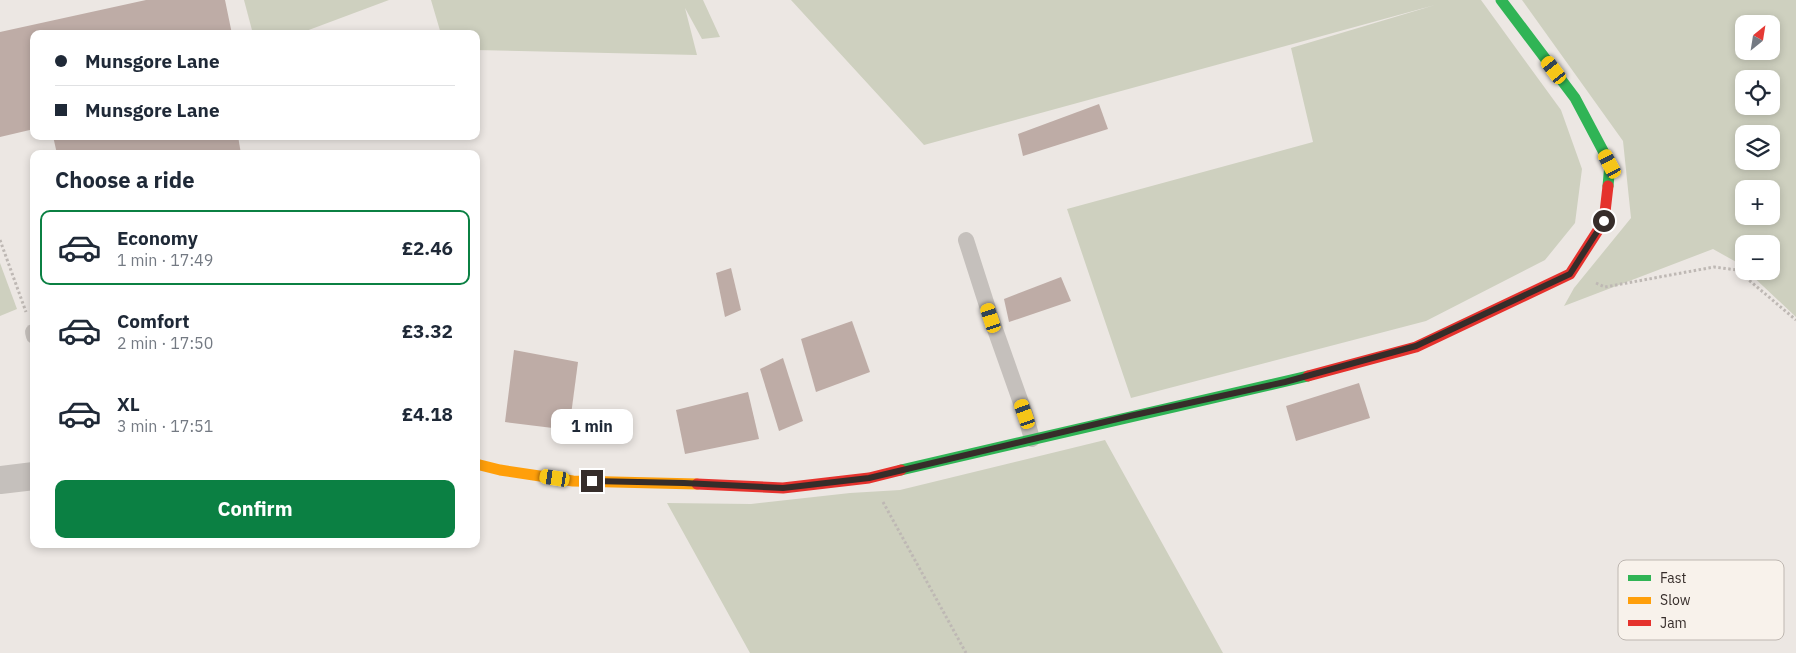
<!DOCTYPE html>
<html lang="en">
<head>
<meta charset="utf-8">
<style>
  :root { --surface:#fff; --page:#f6f6f7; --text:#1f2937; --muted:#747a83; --line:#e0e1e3; --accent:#0b8043 }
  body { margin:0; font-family:"IBM Plex Sans",sans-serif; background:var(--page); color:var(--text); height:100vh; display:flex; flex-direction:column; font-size:19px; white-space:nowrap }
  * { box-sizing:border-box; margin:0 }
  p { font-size:16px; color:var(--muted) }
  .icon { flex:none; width:28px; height:28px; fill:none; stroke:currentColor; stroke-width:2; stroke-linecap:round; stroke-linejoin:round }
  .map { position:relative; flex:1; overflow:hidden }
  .details { position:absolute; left:30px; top:150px; width:450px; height:398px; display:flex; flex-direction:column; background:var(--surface); border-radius:10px; box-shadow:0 2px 8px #0003 }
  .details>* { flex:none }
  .guide { position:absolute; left:30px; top:30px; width:450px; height:110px; border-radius:10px; box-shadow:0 2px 8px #0003; display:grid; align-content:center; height:110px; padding:0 25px; background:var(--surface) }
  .needle { width:32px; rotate:30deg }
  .controls { position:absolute; left:1735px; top:15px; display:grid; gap:10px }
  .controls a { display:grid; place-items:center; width:45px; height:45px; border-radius:10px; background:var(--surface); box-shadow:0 2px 8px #0003; font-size:25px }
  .end { position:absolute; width:22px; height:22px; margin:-11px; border:6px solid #362d2a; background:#fff; box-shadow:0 0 0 2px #fff }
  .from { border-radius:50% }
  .bubble { position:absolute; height:35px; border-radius:10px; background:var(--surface); box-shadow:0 2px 8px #0003; font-size:16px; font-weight:700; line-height:35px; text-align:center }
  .car { position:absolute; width:15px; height:30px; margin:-15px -8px; border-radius:6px; box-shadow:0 0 4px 1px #0007; background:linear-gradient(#f5c518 24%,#345 0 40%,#f5c518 0 76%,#345 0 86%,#f5c518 0) }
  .guide b { display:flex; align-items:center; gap:18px; height:48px; font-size:19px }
  .guide b+b { border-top:1px solid var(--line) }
  .guide i { width:12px; height:12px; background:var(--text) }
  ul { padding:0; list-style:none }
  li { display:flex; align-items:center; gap:15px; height:75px; margin:0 10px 8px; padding:0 15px; border:2px solid transparent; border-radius:10px }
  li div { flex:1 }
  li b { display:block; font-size:19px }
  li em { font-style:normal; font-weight:700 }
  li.selected { border-color:var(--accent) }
  li>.icon { width:45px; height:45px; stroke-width:1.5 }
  h2 { padding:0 25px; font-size:22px; line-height:60px }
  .action { display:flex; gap:10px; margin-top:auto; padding:10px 25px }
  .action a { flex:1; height:58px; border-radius:10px; background:var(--accent); color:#fff; font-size:20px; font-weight:700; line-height:58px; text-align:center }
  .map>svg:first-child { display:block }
  .green { fill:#ced0bf; fill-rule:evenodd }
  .building { fill:#beaca6 }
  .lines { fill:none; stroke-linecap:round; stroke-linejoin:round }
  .path { stroke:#beb8b4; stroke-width:3; stroke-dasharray:2.5 2.5; stroke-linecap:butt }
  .lane { stroke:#c5c0bc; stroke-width:16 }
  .street { stroke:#c5c0bc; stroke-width:28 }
  .fast { stroke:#30b455; stroke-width:11 }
  .slow { stroke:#ff9f0a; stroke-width:11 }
  .jam { stroke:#e5322d; stroke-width:11 }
  .route { stroke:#362d2a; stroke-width:6 }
  .key { fill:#f8f2eb; stroke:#beb7b1; stroke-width:1 }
  .key-label { font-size:14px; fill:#362d2a }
</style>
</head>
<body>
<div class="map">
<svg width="1796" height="653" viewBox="0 0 1796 653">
  <rect width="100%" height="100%" fill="#ece7e3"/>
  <g class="green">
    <path d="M244 0H389L298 34H253Z"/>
    <path d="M431 0H703L720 37 702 39 685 8 697 55 476 50V34H441Z"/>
    <path d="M791 0H1481L1561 110 1582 169 1575 223 1545 260 1426 321 1131 398 1067 209 1313 142 1291 48 1435 5 924 145Z"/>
    <path d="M1522 0H1796V317L1747 271H1771V244H1744V269L1738 263 1713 249 1564 306 1574 288 1631 218 1623 141ZM1744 24H1771V51H1744ZM1744 79H1771V106H1744ZM1744 134H1771V161H1744ZM1744 189H1771V216H1744Z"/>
    <path d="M0 263 17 309 0 316Z"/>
    <path d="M1105 440 1223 653H750L667 503 751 504 850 493 900 490Z"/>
  </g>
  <g class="building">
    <path d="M146 0H225L232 34H34V129L0 137V32Z"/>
    <path d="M1099 104 1108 129 1023 156 1018 134Z"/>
    <path d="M53 136H238L241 154H57Z"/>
    <path d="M731 268 741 310 725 317 716 273Z"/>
    <path d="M1061 277 1071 301 1009 322 1004 299Z"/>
    <path d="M852 321 870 372 816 392 801 339Z"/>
    <path d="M514 350 578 362 569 430 505 422Z"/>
    <path d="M783 358 803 421 779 431 760 369Z"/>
    <path d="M1359 383 1370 418 1296 441 1286 406Z"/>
    <path d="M748 392 759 439 685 454 676 410Z"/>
  </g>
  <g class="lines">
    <g class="path">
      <path d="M0 240 26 312"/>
      <path d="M1596 283 1605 287 1714 267 1737 270 1796 320"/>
      <path d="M883 502 966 653"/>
    </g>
    <g class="lane">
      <path d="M966 240 991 318 1025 414 1032 439"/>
      <path d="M33 332 34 336"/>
    </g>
    <path class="street" d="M0 480 34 476"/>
    <g class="fast">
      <path d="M1501 0 1575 98 1610 164 1608 186"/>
      <path d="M901 470 1308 376"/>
    </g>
    <path class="slow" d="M476 464 500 470 573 481 697 484"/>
    <g class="jam">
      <path d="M1308 376 1416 347 1570 274 1604 221 1608 186"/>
      <path d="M697 484 783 488 869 478 901 470"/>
    </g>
  </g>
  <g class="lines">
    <path class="route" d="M592 481 684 483 783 488 869 478 1130 416 1285 382 1416 346 1570 274 1604 221"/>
  </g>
  <rect x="1618" y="560" width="166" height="80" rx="8" class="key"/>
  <rect x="1628" y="575" width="23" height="6" fill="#30b455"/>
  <rect x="1628" y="597" width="23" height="7" fill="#ff9f0a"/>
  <rect x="1628" y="620" width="23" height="6" fill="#e5322d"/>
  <g class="key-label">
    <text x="1660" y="583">Fast</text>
    <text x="1660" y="605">Slow</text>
    <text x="1660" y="628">Jam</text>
  </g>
</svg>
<div class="controls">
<a><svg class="needle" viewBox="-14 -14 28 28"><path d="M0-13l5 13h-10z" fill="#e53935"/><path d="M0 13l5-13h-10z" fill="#747a83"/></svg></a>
<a><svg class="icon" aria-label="locate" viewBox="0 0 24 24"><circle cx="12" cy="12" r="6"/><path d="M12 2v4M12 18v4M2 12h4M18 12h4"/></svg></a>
<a><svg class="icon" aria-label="layers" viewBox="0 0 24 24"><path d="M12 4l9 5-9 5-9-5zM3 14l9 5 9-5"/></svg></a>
<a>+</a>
<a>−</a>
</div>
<i class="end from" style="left:1604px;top:221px"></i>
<i class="end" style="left:592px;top:481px"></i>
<div class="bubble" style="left:551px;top:409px;width:82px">1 min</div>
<i class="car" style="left:1554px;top:70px;rotate:323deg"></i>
<i class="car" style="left:1610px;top:164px;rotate:332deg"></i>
<i class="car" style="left:991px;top:318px;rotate:342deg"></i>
<i class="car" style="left:1025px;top:414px;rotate:341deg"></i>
<i class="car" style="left:555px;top:478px;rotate:279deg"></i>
<div class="guide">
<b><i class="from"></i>Munsgore Lane</b>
<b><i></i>Munsgore Lane</b>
</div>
<section class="details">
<h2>Choose a ride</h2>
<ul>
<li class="selected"><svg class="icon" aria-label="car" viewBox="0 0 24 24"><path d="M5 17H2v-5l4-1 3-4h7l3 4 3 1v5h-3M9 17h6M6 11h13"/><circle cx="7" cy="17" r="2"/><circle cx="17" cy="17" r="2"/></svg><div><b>Economy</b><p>1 min · 17:49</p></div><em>£2.46</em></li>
<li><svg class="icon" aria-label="car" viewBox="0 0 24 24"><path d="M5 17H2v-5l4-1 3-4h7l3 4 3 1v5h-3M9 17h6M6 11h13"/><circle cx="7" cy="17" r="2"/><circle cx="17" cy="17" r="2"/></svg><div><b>Comfort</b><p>2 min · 17:50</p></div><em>£3.32</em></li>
<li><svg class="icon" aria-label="car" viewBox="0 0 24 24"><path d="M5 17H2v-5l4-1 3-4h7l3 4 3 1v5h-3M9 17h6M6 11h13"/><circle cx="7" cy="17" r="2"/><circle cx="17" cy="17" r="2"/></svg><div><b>XL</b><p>3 min · 17:51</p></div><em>£4.18</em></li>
</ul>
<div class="action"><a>Confirm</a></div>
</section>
</div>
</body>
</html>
